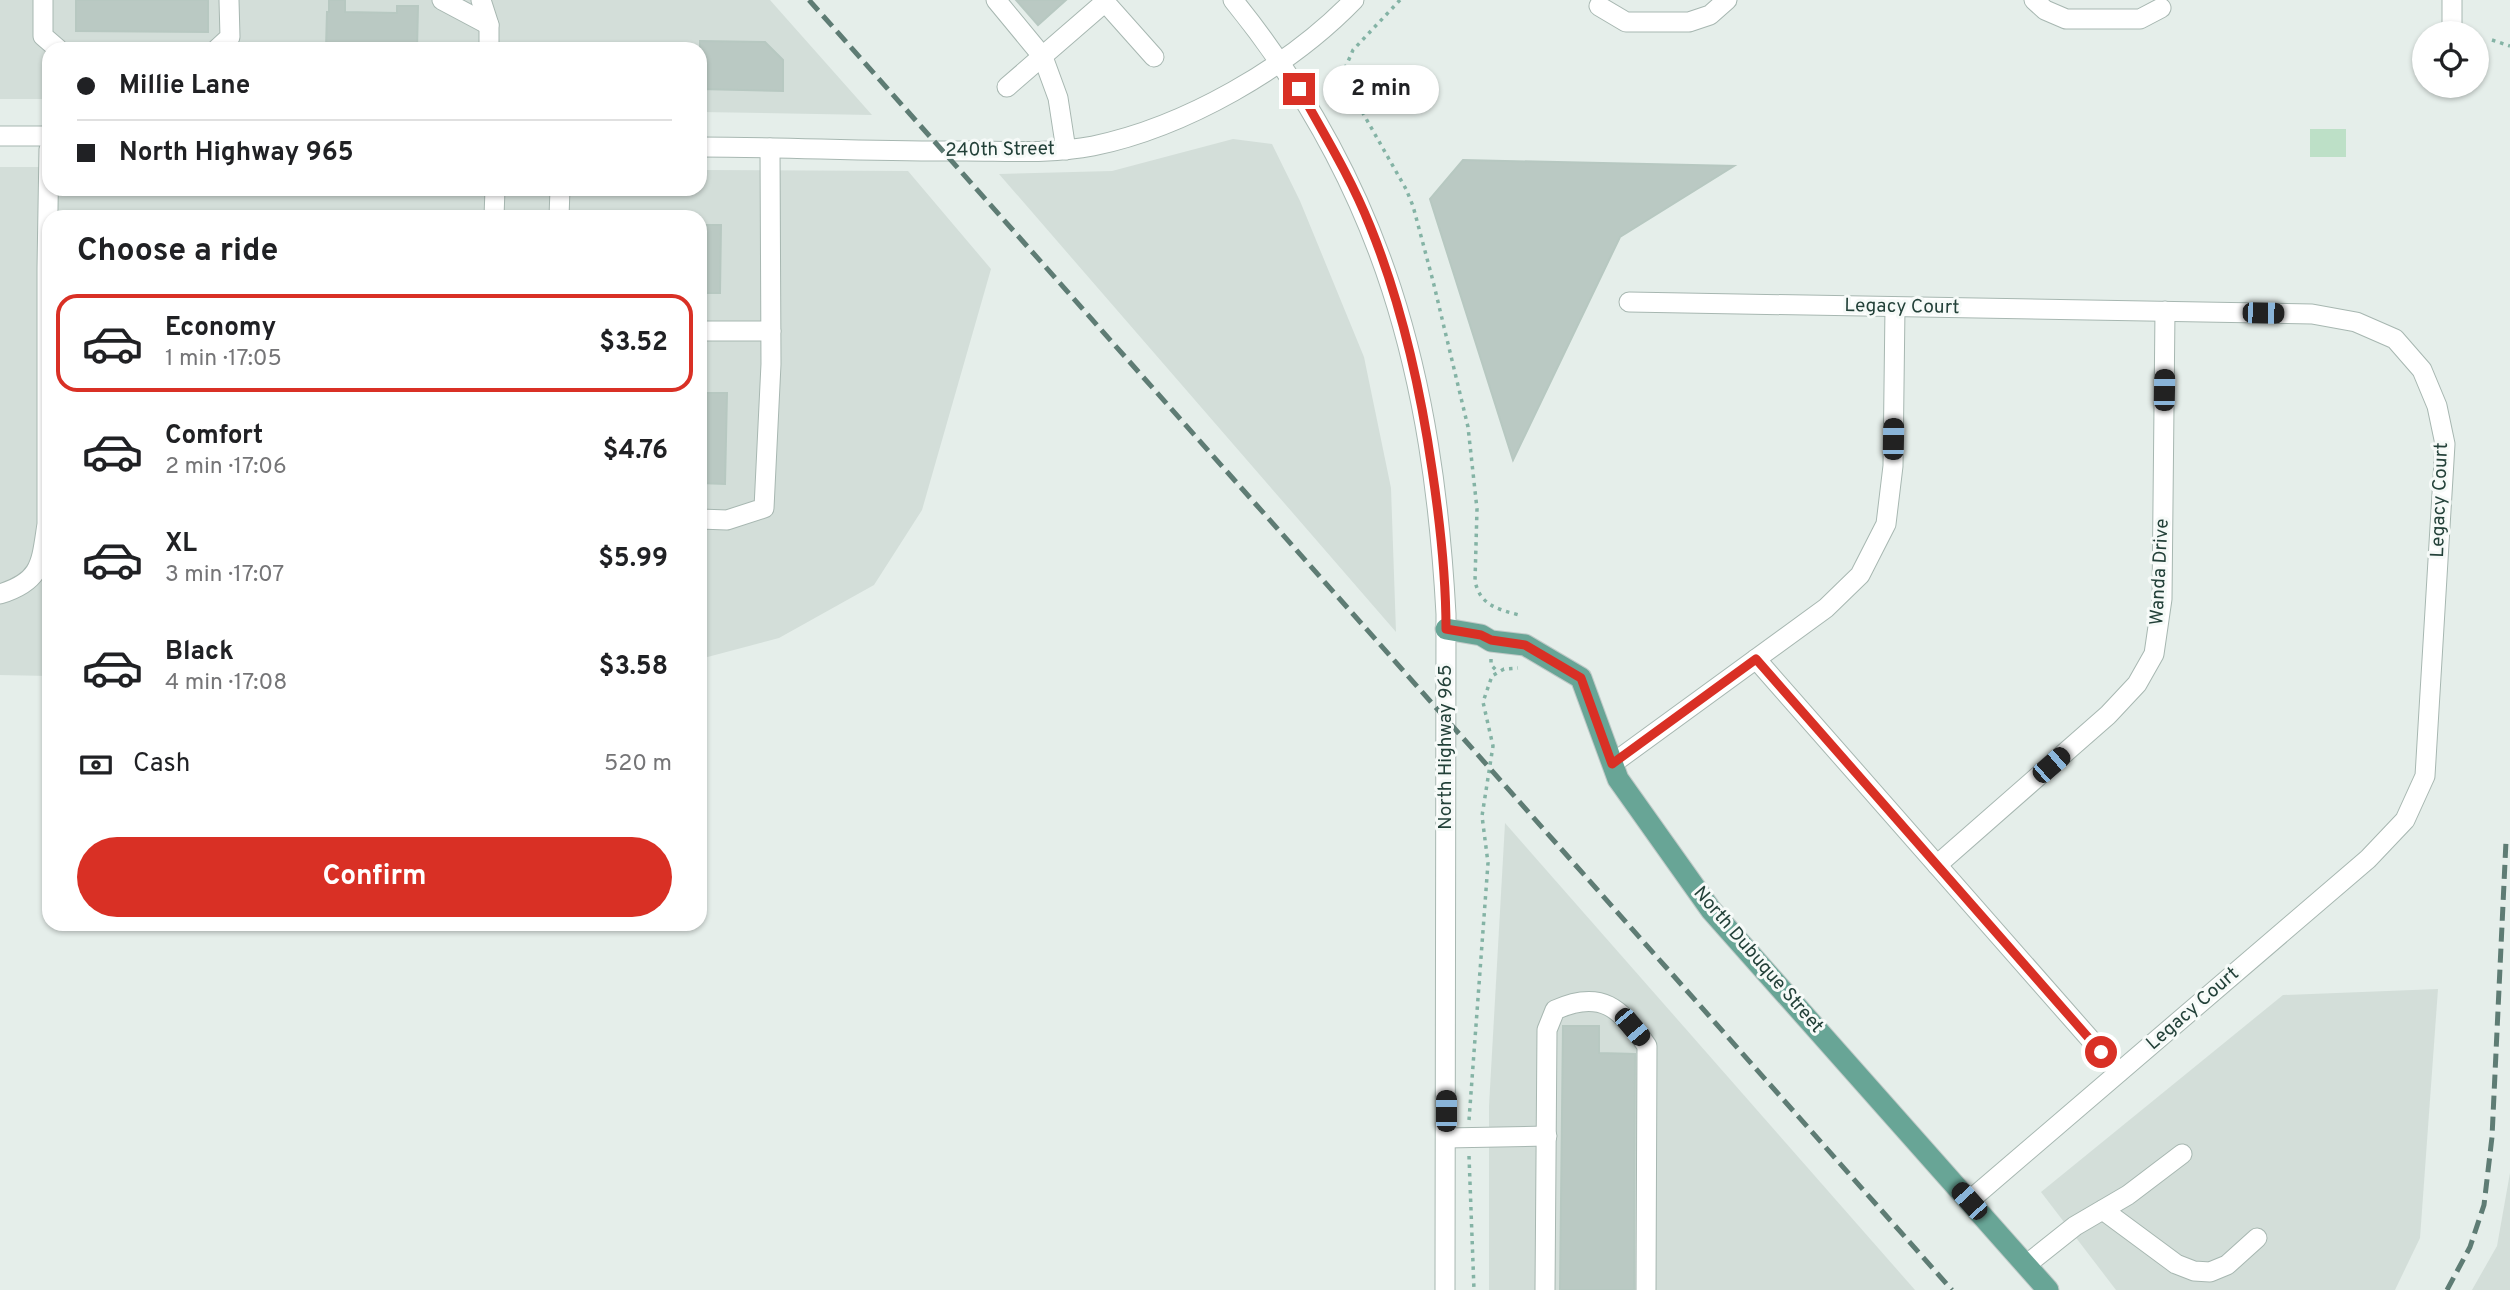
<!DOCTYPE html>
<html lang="en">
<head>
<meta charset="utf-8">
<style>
  :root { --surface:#fff; --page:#f2f2f2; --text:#202124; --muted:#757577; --line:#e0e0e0; --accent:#d93025 }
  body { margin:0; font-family:Overpass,sans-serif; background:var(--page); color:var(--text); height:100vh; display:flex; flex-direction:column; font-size:26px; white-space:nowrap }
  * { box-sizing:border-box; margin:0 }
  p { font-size:23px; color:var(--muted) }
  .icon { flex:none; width:38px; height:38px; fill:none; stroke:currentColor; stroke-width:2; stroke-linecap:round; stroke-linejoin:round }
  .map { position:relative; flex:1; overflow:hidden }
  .side { position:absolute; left:42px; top:210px; width:665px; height:721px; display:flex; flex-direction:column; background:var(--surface); border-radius:21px; box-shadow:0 2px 5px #0004 }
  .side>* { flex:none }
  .guide { position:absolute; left:42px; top:42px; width:665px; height:154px; border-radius:21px; box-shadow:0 2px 5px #0004; display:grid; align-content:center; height:154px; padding:0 35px; background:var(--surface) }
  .tools { position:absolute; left:2412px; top:21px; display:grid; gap:14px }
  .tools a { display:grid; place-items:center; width:77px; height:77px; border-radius:50%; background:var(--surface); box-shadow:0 2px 5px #0004; font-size:35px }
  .end { position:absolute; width:32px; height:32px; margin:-16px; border:9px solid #d93025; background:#fff; box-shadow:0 0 0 4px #fff }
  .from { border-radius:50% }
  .bubble { position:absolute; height:49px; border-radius:24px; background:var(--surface); box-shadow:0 2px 5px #0004; font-size:23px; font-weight:700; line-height:49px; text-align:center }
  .car { position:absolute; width:21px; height:42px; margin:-21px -10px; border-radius:9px; box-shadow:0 0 5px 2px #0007; background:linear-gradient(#222 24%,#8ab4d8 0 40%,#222 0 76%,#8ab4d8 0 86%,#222 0) }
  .guide b { display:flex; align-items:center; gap:24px; height:66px; font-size:26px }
  .guide b+b { border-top:2px solid var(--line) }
  .guide i { width:18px; height:18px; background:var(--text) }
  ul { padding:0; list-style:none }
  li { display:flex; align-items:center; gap:21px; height:98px; margin:0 14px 10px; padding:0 21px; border:4px solid transparent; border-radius:21px }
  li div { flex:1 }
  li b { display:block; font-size:26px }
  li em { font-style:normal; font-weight:700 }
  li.selected { border-color:var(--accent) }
  li>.icon { width:63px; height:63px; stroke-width:1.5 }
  h2 { padding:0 35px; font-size:32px; line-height:84px }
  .pay { display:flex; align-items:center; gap:18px; height:77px; padding:0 35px; font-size:26px }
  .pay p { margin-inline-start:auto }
  .cta { display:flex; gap:14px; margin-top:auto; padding:14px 35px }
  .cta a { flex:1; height:80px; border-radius:42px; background:var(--accent); color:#fff; font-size:28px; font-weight:700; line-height:80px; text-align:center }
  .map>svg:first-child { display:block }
  .built { fill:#d3ded9 }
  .green { fill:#bde0c7 }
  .building { fill:#bac9c3; stroke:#b7c8c1; stroke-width:2 }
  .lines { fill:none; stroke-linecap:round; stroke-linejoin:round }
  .minor-casing { stroke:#a7b7b1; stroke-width:21 }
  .major-casing { stroke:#c1cac8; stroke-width:23 }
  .path { stroke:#84b3a5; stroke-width:3.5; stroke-dasharray:3.5 5; stroke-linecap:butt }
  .minor { stroke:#fff; stroke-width:19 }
  .major { stroke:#68a596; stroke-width:21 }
  .rail { stroke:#5e7c74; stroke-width:5; stroke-dasharray:14 7; stroke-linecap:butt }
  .route { stroke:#d93025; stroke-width:9 }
  .labels { text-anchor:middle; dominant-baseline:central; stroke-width:6; stroke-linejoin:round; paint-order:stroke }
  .street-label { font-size:19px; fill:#234139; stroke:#f6faf8 }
</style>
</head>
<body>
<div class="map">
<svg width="2510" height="1290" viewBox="0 0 2510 1290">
  <rect width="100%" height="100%" fill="#e5eeea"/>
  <g class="built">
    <path d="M0 0H770L872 115 700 112V49H49V99H0Z"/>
    <path d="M1233 139 1272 144 1300 201 1364 357 1391 488 1396 632 999 174 1112 171Z"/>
    <path d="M0 167H49V189H700V170L908 171 991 269 922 510 874 585 779 638 700 659V217H49V676L0 675Z"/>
    <path d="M1505 823 1915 1290H1489V1106Z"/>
    <path d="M2438 989 2420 1238 2395 1290H2116L2041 1192 2283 995Z"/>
    <path d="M2510 1173V1290H2472L2497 1246Z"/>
  </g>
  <rect class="green" x="2310" y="129" width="36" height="28"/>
  <g class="building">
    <path d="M76 0H208V32L76 31Z"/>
    <path d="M329 0H345V12L397 13V6H418L417 49 326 48 327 12H329Z"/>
    <path d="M1016 0H1066L1038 25Z"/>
    <path d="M700 41 765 42 783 60V91L700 89Z"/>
    <path d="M1463 160 1734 166 1620 237 1513 460 1430 199Z"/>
    <path d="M700 225H721L720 293H700Z"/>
    <path d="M700 393H727L725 484 700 483Z"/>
    <path d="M1563 1026H1599V1053L1635 1054 1634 1290H1560Z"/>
  </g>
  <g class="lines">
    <g class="minor-casing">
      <g id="minor">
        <path d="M43 0V36L58 49"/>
        <path d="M442 0 489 25"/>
        <path d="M481 0 489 25V49"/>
        <path d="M996 0 1043 57 1058 98 1066 150"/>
        <path d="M1233 0C1384 186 1433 378 1446 614L1445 1290"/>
        <path d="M2034 0 2045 10 2066 19H2140L2161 8"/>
        <path d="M1599 6 1626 22H1689L1710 15 1727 0"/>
        <path d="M2452 27V0"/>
        <path d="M217 49 230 37 229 0"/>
        <path d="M1007 87 1105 2 1154 57"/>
        <path d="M0 136H49"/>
        <path d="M700 147C789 147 877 152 966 151 1008 151 1051 154 1093 146 1185 127 1288 68 1354 0"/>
        <path d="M494 217 495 189"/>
        <path d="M559 217 560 189"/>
        <path d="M1629 302 2312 314 2356 322 2395 339 2422 370 2437 406 2445 444 2425 776 2405 820 2368 859 1969 1201"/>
        <path d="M700 331H771"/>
        <path d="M700 519 727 520 764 508 771 364 770 148"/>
        <path d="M0 594C42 581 41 563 47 524V268L49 149"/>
        <path d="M1756 659 2119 1072"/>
        <path d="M1612 764 1826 608 1860 575 1886 524 1893 466 1895 307"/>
        <path d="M1937 865 2108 715 2137 684 2154 654 2162 599 2165 311"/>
        <path d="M1446 1138 1547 1136"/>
        <path d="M2103 1210 2176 1264 2194 1271 2210 1272 2227 1265 2257 1238"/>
        <path d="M2026 1265 2075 1226 2128 1195 2182 1154"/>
        <path d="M1545 1290 1547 1030 1555 1010C1601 989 1621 1008 1647 1046L1646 1290"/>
      </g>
    </g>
    <g class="major-casing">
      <path id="major" d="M1446 629 1481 635 1491 641 1525 645 1581 678 1618 779 1711 910 2048 1290"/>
    </g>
    <g class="path">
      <path d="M1400 0 1353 50 1346 66 1347 85 1406 189 1413 206 1433 281 1468 427 1477 509 1475 581C1480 605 1497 609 1519 615"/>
      <path d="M2492 40 2510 46"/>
      <path d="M1491 659V665L1498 672"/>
      <path d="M1469 1120 1488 863 1482 816 1493 746 1483 702 1492 676 1504 669 1518 668"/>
      <path d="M1469 1156 1474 1290"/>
    </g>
    <use href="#minor" class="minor"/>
    <use href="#major" class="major"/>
    <g class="rail">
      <path d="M809 0 1952 1290"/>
      <path d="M2447 1290 2470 1247 2484 1205 2492 1137 2506 841"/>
    </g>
  </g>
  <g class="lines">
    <path class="route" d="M1299 89C1324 134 1351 178 1370 226 1402 305 1420 386 1432 469 1440 522 1446 575 1446 629L1481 635 1491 640 1525 645 1581 678 1612 764 1756 659 2101 1052"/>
  </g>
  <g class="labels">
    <g class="street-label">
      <text transform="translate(1000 150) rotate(-1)">240th Street</text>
      <text transform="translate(1902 307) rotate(1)">Legacy Court</text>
      <text transform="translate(2440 500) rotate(-88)">Legacy Court</text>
      <text transform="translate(2160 572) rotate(-87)">Wanda Drive</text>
      <text transform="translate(1446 747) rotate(-90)">North Highway 965</text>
      <text transform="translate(1758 960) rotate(49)">North Dubuque Street</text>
      <text transform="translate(2193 1009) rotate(-41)">Legacy Court</text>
    </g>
  </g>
</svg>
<div class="tools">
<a><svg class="icon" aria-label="locate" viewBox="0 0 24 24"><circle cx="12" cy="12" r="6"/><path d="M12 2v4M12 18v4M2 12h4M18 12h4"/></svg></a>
</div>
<i class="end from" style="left:2101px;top:1052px"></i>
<i class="end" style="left:1299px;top:89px"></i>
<div class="bubble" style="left:1323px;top:65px;width:116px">2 min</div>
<i class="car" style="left:2263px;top:313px;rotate:91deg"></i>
<i class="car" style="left:2164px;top:390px;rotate:1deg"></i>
<i class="car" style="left:1893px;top:439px;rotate:1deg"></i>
<i class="car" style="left:2051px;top:765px;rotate:49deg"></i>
<i class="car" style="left:1632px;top:1027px;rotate:140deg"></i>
<i class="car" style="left:1446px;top:1111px;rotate:0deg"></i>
<i class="car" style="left:1969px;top:1201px;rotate:318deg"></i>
<div class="guide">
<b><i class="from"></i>Millie Lane</b>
<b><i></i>North Highway 965</b>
</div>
<section class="side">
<h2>Choose a ride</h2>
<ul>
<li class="selected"><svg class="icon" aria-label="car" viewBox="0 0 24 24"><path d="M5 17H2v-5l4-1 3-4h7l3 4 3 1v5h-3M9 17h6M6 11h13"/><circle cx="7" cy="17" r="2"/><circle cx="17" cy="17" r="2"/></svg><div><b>Economy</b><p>1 min · 17:05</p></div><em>$3.52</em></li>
<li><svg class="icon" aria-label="car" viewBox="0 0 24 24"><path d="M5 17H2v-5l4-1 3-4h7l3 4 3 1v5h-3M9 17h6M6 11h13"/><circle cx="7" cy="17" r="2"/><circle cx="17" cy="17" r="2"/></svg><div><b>Comfort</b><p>2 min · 17:06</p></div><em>$4.76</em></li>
<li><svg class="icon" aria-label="car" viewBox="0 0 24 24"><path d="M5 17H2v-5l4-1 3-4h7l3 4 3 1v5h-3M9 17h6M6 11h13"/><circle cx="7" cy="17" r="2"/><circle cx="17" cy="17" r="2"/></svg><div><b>XL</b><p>3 min · 17:07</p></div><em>$5.99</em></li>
<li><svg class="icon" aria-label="car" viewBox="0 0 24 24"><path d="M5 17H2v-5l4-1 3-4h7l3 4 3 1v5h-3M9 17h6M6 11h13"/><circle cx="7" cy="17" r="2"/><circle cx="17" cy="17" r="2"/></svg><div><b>Black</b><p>4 min · 17:08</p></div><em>$3.58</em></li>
</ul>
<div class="pay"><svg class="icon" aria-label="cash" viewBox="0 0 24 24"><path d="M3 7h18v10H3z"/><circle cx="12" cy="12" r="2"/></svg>Cash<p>520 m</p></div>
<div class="cta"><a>Confirm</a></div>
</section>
</div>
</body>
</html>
